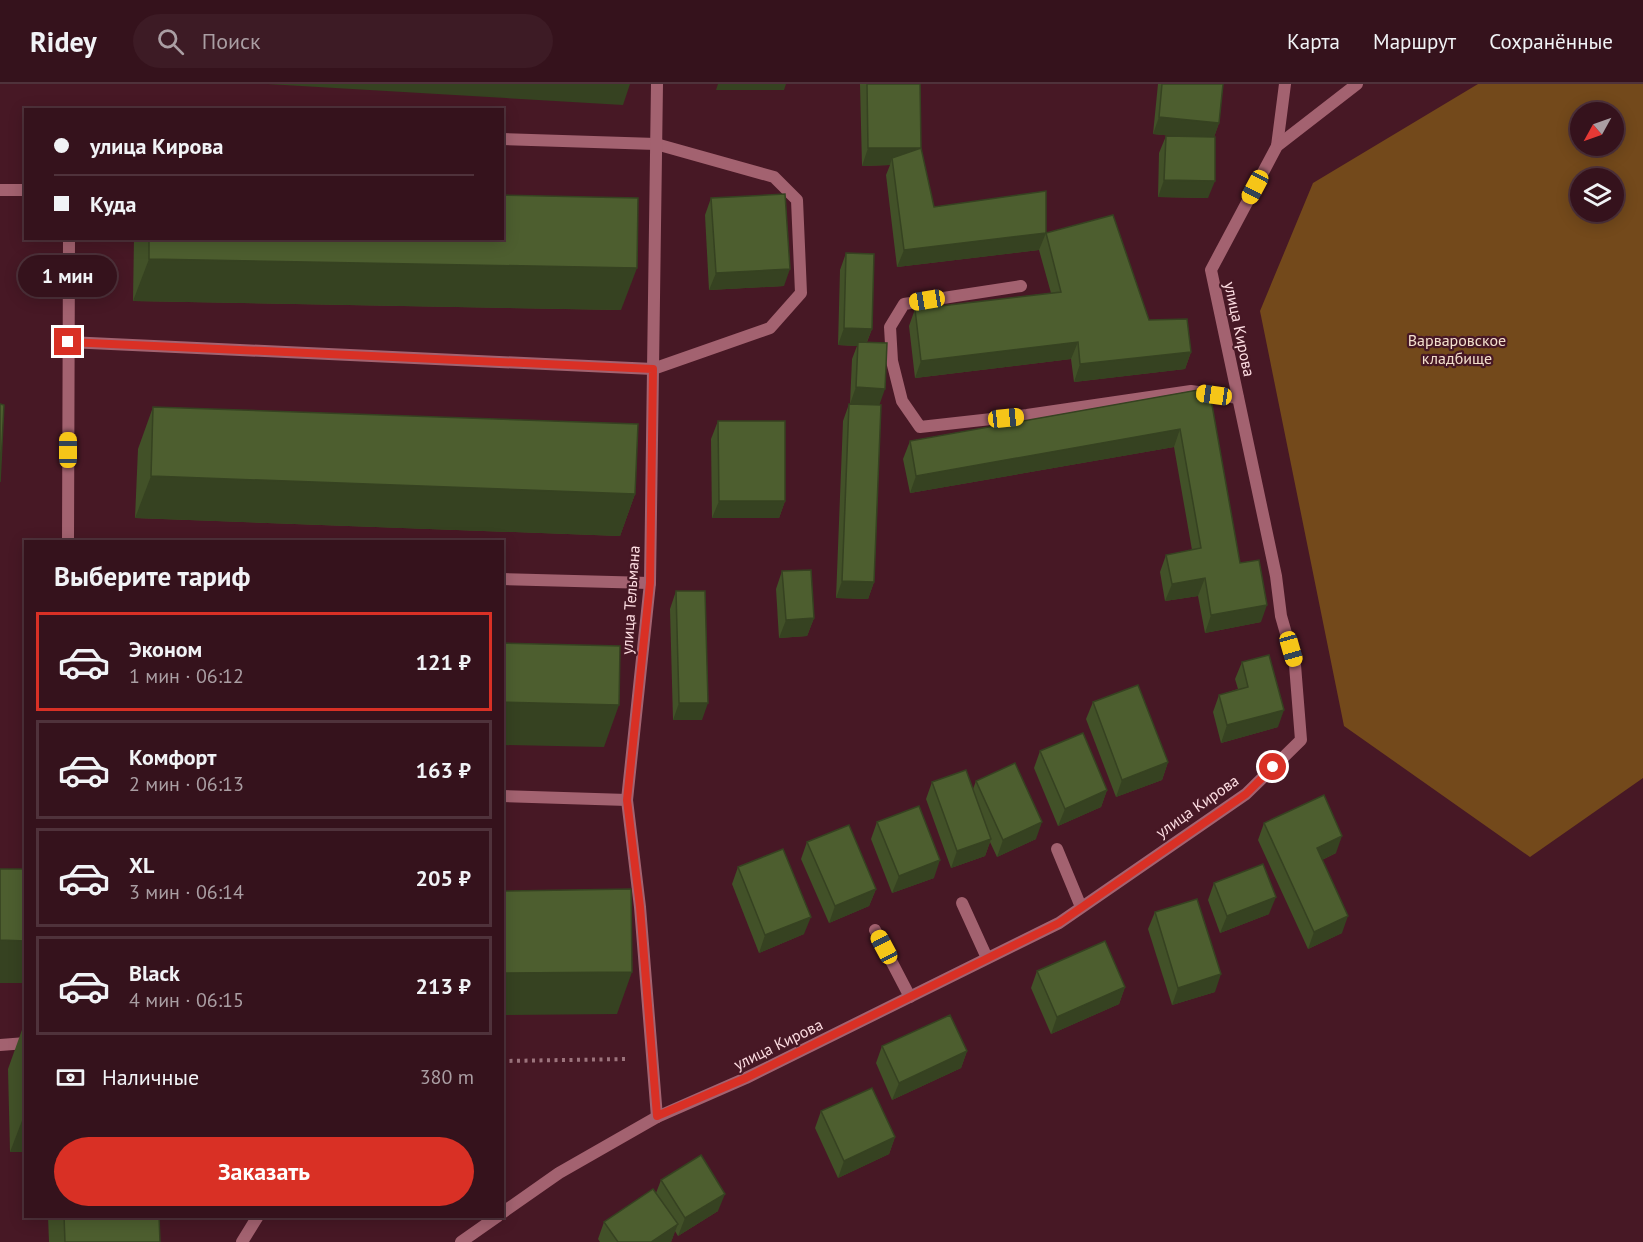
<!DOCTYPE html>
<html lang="ru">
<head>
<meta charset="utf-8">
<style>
  :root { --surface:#35121c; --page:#3d1b25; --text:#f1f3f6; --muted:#aa9ea3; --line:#4f323b; --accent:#d93025 }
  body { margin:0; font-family:"PT Sans",sans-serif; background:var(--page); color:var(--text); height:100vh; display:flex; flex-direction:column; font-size:22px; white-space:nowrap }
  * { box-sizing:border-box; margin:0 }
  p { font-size:20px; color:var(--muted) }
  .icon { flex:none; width:33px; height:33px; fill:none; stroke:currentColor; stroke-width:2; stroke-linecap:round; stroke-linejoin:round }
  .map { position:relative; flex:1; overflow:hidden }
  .side { position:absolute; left:24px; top:456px; width:480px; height:678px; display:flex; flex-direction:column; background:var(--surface); border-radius:0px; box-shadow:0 3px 15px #0003,0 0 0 2px var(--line) }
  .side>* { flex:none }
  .hud { position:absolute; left:24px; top:24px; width:480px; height:132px; border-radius:0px; box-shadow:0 3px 15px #0003,0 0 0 2px var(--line); display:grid; align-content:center; height:132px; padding:0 30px; background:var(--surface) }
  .needle { width:39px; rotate:230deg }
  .buttons { position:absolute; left:1570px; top:18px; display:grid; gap:12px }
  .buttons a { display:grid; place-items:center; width:54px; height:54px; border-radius:50%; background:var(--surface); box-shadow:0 3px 15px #0003,0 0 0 2px var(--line); font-size:30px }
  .end { position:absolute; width:27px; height:27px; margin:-14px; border:8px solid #d93025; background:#fff; box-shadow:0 0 0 3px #fff }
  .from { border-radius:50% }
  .bubble { position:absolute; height:42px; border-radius:21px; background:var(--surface); box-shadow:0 3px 15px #0003,0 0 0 2px var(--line); font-size:20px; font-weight:800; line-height:42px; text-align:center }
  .car { position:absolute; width:18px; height:36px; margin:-18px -9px; border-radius:8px; box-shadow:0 0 4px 2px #0007; background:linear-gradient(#f5c518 24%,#345 0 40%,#f5c518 0 76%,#345 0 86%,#f5c518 0) }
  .hud b { display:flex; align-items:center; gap:21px; height:57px; font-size:22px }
  .hud b+b { border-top:2px solid var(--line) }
  .hud i { width:15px; height:15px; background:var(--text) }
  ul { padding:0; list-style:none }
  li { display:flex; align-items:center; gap:18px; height:99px; margin:0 12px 9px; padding:0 18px; border:3px solid var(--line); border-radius:0px }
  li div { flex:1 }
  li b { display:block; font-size:22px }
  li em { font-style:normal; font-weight:800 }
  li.active { border-color:var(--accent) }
  li>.icon { width:54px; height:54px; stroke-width:1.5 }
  h2 { padding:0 30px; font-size:27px; line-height:72px }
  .pay { display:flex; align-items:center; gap:15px; height:66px; padding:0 30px; font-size:22px }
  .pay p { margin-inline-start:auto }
  .primary-button { display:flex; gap:12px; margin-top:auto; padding:12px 30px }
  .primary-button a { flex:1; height:69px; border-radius:36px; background:var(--accent); color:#fff; font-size:24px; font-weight:800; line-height:69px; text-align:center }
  header { display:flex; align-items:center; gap:36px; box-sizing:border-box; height:84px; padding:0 30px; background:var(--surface); border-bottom:2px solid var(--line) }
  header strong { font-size:28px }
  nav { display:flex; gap:33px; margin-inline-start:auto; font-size:21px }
  .search { width:420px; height:54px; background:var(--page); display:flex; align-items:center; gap:15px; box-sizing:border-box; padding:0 21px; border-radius:33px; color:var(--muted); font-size:22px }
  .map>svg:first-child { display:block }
  .green { fill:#73491b; fill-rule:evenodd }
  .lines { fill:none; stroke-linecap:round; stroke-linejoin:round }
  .path { stroke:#9c747d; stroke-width:4; stroke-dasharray:3 4.5; stroke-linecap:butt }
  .lane { stroke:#a36270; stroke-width:12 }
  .street { stroke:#a36270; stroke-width:12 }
  .wall { fill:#425128 }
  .shaded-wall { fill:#364221 }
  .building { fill:#4d5e2f; stroke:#364221; stroke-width:1.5 }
  .route { stroke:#d93025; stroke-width:8 }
  .labels { text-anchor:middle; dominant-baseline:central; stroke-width:4.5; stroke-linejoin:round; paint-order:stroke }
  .street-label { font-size:16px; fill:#fddde2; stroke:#471825 }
  .park-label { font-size:16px; fill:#f3dfcd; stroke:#471825 }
</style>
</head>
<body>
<header>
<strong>Ridey</strong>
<div class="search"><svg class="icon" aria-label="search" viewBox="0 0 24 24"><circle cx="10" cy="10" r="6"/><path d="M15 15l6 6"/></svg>Поиск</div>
<nav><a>Карта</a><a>Маршрут</a><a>Сохранённые</a></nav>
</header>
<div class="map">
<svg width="1643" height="1158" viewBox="0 0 1643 1158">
  <rect width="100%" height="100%" fill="#471825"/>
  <path class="green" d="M1478 0H1643V694L1530 773 1344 642 1260 227 1313 99ZM1581 28H1614V62H1581ZM1581 94H1614V128H1581Z"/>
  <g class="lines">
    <path class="path" d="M502 977 628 975"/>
    <g class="lane">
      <path d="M1021 202 904 220 890 243 892 277 902 317 920 343 1027 331 1191 307 1238 314"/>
      <path d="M68 258 653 285 770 244 801 209 797 116 774 93 656 60 502 55"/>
      <path d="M502 495 650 499"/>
      <path d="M502 712 627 716"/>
      <path d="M1057 765 1081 823"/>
      <path d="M962 819 987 874"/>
      <path d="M875 846 910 913"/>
      <path d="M242 1158 258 1132"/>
    </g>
    <g class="street">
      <path d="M1277 62 1285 0"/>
      <path d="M0 106H26"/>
      <path d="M68 458 69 154"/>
      <path d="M0 961 26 959"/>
      <path d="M657 1033 640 823 627 716 650 499 657 0"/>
      <path d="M502 1129 559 1089 657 1033 746 994 1059 839 1246 710 1301 656 1295 581 1281 532 1276 492 1211 186 1277 62 1357 0"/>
      <path d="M461 1158 498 1132"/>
    </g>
  </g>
  <g class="wall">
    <path d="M860 0H920L921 64 934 123 1046 149 1149 236 1191 268 1185 285 1074 298 1071 275 915 294 909 242 915 225 1051 209 1039 166 897 183 886 91 890 81 862 82Z"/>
    <path d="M1158 0H1223L1219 39 1214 53 1208 114 1158 113 1159 69 1166 52H1174L1153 50Z"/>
    <path d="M711 114 784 202 709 206 705 131Z"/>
    <path d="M134 154H502L621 226 133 217Z"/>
    <path d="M846 169 872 245 867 258 879 321 874 498 868 515 836 514 843 337 849 320H850L852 275 857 262 838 261 840 186Z"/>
    <path d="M1209 304 1240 479 1261 538 1205 549 1198 512 1165 517 1160 488 1166 471 1192 466 1174 363 910 409 903 375 910 357Z"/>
    <path d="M153 323 635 410 620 452 135 434 138 365Z"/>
    <path d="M718 337 785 417 779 434H712L711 355Z"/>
    <path d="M782 487 814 534 807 552 779 554 776 505Z"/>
    <path d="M676 507 702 636H673L670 525Z"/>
    <path d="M1242 578 1278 643 1221 659 1213 628 1219 611 1238 605 1235 595Z"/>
    <path d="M1093 618 1168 678 1162 696 1116 713 1086 635Z"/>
    <path d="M1040 667 1107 706 1101 723 1058 742 1034 684Z"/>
    <path d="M976 697 1036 755 997 773 990 758 985 772 951 784 926 715 932 698 973 705Z"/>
    <path d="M877 738 934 794 892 809 871 755Z"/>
    <path d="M1264 739 1336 769 1322 776 1342 849 1308 865 1258 756Z"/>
    <path d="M807 758 876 805 869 822 829 839 801 775Z"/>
    <path d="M738 783 804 850 759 869 732 800Z"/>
    <path d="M1214 799 1269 830 1220 849 1208 816Z"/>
    <path d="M1155 828 1215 908 1172 921 1148 845Z"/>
    <path d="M1037 887 1125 903 1119 920 1051 950 1031 904Z"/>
    <path d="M23 943H26V1068H10L8 985Z"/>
    <path d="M882 962 967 967 961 984 892 1016 876 979Z"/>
    <path d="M821 1027 895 1053 889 1070 838 1094 815 1044Z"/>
    <path d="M661 1096 718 1127 678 1152 675 1147 671 1158H600L598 1155 604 1138 656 1109Z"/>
    <path d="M48 1132H159L160 1158H49Z"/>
  </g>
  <g class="shaded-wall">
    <path d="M267 0H630L623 21Z"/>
    <path d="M718 0H786L784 6H716Z"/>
    <path d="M1159 33 1219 39 1213 56 1153 50Z"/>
    <path d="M868 64H921L892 74 890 81 862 82Z"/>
    <path d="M1164 96 1215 97 1208 114 1158 113Z"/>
    <path d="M1046 149 1039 166 897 183 904 166Z"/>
    <path d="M149 175 637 184 621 226 133 217Z"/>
    <path d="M790 185 784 202 709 206 716 189Z"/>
    <path d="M844 244 872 245 865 262 858 258 857 262 838 261Z"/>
    <path d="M1078 258 1071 275 915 294 921 277Z"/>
    <path d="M1191 268 1185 285 1074 298 1080 280Z"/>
    <path d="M856 303 885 305 879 322 850 320Z"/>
    <path d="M1180 345 1174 363 910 409 916 392Z"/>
    <path d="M151 392 635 410 620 452 135 434Z"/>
    <path d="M719 417H785L779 434H712Z"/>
    <path d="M1205 494 1198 512 1165 517 1172 500Z"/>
    <path d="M842 497 874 498 868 515 836 514Z"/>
    <path d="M1267 521 1261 538 1205 549 1211 531Z"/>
    <path d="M814 534 807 552 779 554 786 536Z"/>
    <path d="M502 618 619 621 604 663 502 661Z"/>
    <path d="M679 619H708L702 636H673Z"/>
    <path d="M1284 626 1278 643 1221 659 1227 641Z"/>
    <path d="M1168 678 1162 696 1116 713 1122 696Z"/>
    <path d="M1107 706 1101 723 1058 742 1065 725Z"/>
    <path d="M1042 738 1036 755 997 773 1003 756Z"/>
    <path d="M1342 752 1336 769 1311 781 1317 764Z"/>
    <path d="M991 755 985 772 951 784 957 767Z"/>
    <path d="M940 776 934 794 892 809 899 792Z"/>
    <path d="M876 805 869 822 829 839 835 822Z"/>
    <path d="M1276 813 1269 830 1220 849 1227 832Z"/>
    <path d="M1348 832 1342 849 1308 865 1314 848Z"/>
    <path d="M811 833 804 850 759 869 765 851Z"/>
    <path d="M0 856 26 857V899H0Z"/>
    <path d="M632 888 617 930 502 931V889Z"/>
    <path d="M1221 890 1215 908 1172 921 1178 904Z"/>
    <path d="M1125 903 1119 920 1051 950 1057 933Z"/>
    <path d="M967 967 961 984 892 1016 899 999Z"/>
    <path d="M26 1026V1068H10Z"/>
    <path d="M895 1053 889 1070 838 1094 844 1077Z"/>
    <path d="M725 1110 718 1127 678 1152 685 1134Z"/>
    <path d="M678 1140 671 1158H651Z"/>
  </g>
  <g class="building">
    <path d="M867 0H920L921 64 934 123 1046 107V149L904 166 892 74 921 64H868Z"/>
    <path d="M1162 0H1223L1219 39 1159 33Z"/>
    <path d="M1166 52 1215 53V97L1164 96Z"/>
    <path d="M785 110 790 185 716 189 711 114Z"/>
    <path d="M502 111 638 114 637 184 149 175V154H502Z"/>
    <path d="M1113 131 1149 236 1187 235 1191 268 1080 280 1078 258 921 277 915 225 1061 208 1046 149Z"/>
    <path d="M846 169 874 170 872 245 844 244Z"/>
    <path d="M858 258 887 259 885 305 856 303Z"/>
    <path d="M1209 304 1240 479 1259 476 1267 521 1211 531 1205 494 1172 500 1166 471 1201 464 1180 345 916 392 910 357Z"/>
    <path d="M0 320 4 321 0 398Z"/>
    <path d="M849 320 881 321 874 498 842 497Z"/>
    <path d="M153 323 638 340 635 410 151 392Z"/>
    <path d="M718 337H785V417H719Z"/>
    <path d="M811 486 814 534 786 536 782 487Z"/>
    <path d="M676 507H705L708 619H679Z"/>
    <path d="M502 559 620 562 619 621 502 618Z"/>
    <path d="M1269 571 1284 626 1227 641 1219 611 1248 603 1242 578Z"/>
    <path d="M1138 601 1168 678 1122 696 1093 618Z"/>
    <path d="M1083 649 1107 706 1065 725 1040 667Z"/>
    <path d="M1015 679 1042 738 1003 756 976 697Z"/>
    <path d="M966 686 991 755 957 767 932 698Z"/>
    <path d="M1324 711 1342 752 1317 764 1348 832 1314 848 1264 739Z"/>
    <path d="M919 722 940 776 899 792 877 738Z"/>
    <path d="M849 741 876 805 835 822 807 758Z"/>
    <path d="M783 765 811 833 765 851 738 783Z"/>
    <path d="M1263 780 1276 813 1227 832 1214 799Z"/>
    <path d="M0 785H26V857L0 856Z"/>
    <path d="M631 805 632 888 502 889V807Z"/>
    <path d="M1197 815 1221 890 1178 904 1155 828Z"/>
    <path d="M1105 857 1125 903 1057 933 1037 887Z"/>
    <path d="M950 931 967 967 899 999 882 962Z"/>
    <path d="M23 943H26V1021Z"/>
    <path d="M872 1004 895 1053 844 1077 821 1027Z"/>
    <path d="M701 1071 725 1110 685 1134 661 1096Z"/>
    <path d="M653 1105 678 1140 651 1158H618L604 1138Z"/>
    <path d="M64 1132H159L160 1158H65Z"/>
  </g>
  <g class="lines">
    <path class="route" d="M68 258 653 285 650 499 627 716 640 823 657 1032 746 994 1059 839 1246 710 1273 683"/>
  </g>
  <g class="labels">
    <g class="street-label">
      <text transform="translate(1240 245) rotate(78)">улица Кирова</text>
      <text transform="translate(630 516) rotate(-86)">улица Тельмана</text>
      <text transform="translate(1197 722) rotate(-35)">улица Кирова</text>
      <text transform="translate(778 960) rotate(-26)">улица Кирова</text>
    </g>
    <g class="park-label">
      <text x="1457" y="256">Варваровское<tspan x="1457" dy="18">кладбище</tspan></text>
    </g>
  </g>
</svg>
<div class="buttons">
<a><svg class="needle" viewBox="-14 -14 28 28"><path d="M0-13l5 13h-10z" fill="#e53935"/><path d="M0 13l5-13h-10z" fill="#aa9ea3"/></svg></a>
<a><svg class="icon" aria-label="layers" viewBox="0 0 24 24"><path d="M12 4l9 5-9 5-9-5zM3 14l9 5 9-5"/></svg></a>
</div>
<i class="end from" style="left:1273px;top:683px"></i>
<i class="end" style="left:68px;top:258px"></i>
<div class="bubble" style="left:18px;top:171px;width:99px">1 мин</div>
<i class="car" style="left:1255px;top:103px;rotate:208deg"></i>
<i class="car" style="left:927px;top:216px;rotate:261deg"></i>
<i class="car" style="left:1214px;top:311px;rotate:278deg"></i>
<i class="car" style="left:1006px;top:334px;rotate:84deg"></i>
<i class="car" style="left:68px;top:366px;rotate:0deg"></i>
<i class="car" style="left:1291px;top:565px;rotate:164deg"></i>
<i class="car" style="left:884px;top:863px;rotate:332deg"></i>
<div class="hud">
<b><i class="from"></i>улица Кирова</b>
<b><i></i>Куда</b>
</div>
<section class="side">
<h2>Выберите тариф</h2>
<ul>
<li class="active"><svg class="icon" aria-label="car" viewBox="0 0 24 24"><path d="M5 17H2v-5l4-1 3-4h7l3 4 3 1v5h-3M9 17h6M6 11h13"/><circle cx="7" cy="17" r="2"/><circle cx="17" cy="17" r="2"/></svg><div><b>Эконом</b><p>1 мин · 06:12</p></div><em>121 ₽</em></li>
<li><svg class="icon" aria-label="car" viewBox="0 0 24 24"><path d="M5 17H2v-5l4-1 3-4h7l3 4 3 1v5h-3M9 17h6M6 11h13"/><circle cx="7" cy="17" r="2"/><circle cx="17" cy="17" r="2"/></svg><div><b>Комфорт</b><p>2 мин · 06:13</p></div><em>163 ₽</em></li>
<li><svg class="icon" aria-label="car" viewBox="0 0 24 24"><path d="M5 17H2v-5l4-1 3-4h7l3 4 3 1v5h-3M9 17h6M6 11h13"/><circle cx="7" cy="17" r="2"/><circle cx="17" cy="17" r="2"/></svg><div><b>XL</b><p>3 мин · 06:14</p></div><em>205 ₽</em></li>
<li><svg class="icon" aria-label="car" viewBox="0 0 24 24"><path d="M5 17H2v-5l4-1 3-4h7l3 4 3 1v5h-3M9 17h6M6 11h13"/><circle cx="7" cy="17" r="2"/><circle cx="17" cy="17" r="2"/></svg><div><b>Black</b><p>4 мин · 06:15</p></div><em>213 ₽</em></li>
</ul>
<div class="pay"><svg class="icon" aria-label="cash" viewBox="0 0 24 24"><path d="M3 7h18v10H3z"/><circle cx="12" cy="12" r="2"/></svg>Наличные<p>380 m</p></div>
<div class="primary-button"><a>Заказать</a></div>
</section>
</div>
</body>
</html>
